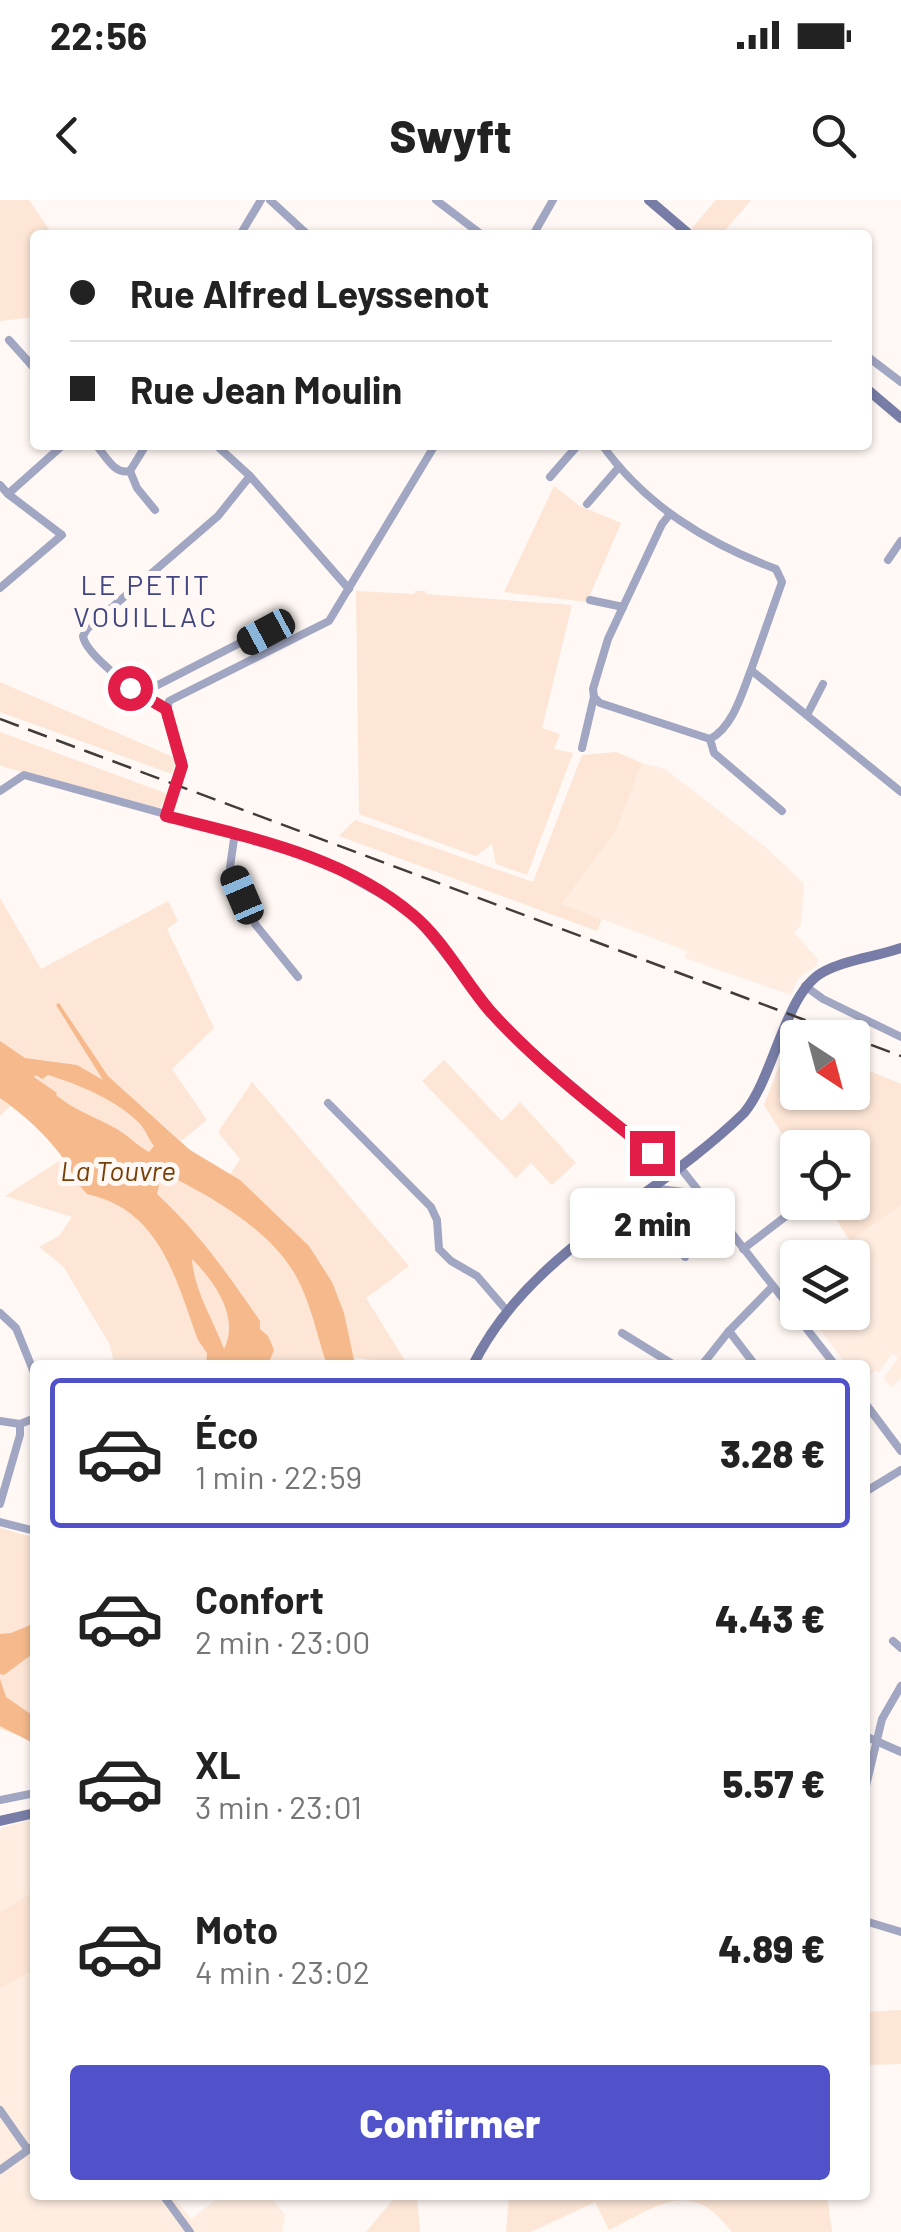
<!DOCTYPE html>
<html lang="fr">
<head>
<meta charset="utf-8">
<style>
  :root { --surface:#fff; --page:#f6f6f6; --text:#222; --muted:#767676; --line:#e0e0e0; --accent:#5152c9 }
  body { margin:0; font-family:Barlow,sans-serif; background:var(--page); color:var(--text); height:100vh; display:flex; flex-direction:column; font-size:38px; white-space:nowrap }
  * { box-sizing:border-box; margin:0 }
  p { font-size:32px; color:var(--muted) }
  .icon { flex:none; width:55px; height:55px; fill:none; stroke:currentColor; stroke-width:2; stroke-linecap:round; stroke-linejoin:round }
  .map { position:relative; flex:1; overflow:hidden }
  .side { position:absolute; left:30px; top:1160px; width:840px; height:840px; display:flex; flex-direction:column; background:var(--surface); border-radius:10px; box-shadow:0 2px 8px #0004 }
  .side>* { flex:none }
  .banner { position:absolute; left:30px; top:30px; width:842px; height:220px; border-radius:10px; box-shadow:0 2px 8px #0004; display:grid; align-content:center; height:220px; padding:0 40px; background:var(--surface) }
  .needle { width:65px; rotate:144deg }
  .tools { position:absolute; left:780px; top:820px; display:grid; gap:20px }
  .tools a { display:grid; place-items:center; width:90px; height:90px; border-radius:10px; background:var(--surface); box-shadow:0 2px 8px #0004; font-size:50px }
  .end { position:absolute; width:45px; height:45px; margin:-22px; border:12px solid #e11d48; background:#fff; box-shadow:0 0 0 5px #fff }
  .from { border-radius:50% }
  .bubble { position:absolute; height:70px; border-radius:10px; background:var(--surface); box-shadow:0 2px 8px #0004; font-size:32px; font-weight:800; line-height:70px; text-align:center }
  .car { position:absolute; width:30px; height:60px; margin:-30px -15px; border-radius:12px; box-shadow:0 0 8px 2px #0007; background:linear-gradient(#222 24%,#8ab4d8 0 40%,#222 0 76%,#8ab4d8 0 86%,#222 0) }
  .banner b { display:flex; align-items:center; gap:35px; height:95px; font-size:38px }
  .banner b+b { border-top:2px solid var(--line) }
  .banner i { width:25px; height:25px; background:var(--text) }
  ul { padding:18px 0 0; list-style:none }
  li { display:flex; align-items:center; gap:30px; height:150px; margin:0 20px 15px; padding:0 20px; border:5px solid transparent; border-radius:10px }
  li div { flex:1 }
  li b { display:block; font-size:38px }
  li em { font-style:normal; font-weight:800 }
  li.on { border-color:var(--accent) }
  li>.icon { width:90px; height:90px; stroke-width:1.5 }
  .cta { display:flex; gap:20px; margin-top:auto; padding:20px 40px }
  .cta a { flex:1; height:115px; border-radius:10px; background:var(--accent); color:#fff; font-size:40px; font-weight:800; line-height:115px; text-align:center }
  .status { display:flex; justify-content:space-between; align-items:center; height:70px; padding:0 50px; background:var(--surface); direction:ltr }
  .status svg { height:28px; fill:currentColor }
  header { display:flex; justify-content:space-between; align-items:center; height:130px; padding:0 40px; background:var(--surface); font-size:45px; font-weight:800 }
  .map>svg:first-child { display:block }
  .built { fill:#ffede1 }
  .green { fill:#fde6d6 }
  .water { fill:#f5b98c; fill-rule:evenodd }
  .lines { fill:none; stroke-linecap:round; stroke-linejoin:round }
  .street { stroke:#a1a6c2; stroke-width:8 }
  .secondary { stroke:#777da6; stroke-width:10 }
  .rail { stroke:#413c39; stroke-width:2.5; stroke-dasharray:20 10; stroke-linecap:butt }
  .route { stroke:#e11d48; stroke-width:12 }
  .labels { text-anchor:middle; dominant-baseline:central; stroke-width:10; stroke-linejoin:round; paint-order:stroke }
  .neighbourhood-label { font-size:28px; letter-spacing:2.5px; fill:#414683; stroke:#fff8f4 }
  .water-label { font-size:28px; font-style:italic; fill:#753f07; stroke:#fff8f4 }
</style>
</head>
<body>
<div class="status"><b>22:56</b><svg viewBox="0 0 49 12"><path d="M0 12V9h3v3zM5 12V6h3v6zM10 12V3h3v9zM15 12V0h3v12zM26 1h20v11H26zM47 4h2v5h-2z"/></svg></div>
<header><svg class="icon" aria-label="back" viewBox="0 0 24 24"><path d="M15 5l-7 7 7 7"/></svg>Swyft<svg class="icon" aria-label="search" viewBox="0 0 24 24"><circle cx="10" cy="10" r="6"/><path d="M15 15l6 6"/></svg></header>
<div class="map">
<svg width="901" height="2032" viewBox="0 0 901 2032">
  <rect width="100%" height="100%" fill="#fff8f4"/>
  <g class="built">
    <path d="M642 563 665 569 767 648 804 684 801 724 794 733 818 759 816 766 798 779 791 795 685 758 687 751 562 704 615 632Z"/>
    <path d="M901 1005V1179L891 1187 884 1178 898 1158 892 1154 878 1173 876 1170 865 1179V1165H847L807 1113 852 1112V1058L827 1057Z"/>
    <path d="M35 1619V1691L0 1712V1632L3 1627Z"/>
    <path d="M35 1769V1995H173L191 2019 222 1995H270L285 2015 282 2032H0V1789Z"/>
  </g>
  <g class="green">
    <path d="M0 0H29L53 35H35V117L0 121Z"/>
    <path d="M716 0H751L721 35H700L692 28Z"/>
    <path d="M554 286 580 306 621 323 587 402 504 392Z"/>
    <path d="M356 391 415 394V391H425V394L572 405 542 528 560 534 554 549 573 553 527 675 496 664 492 644 476 656 359 614Z"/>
    <path d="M0 482 173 557 175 563 172 574 0 512Z"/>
    <path d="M0 532 168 594 160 608 4 567 0 565Z"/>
    <path d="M616 552 642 563 615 632 562 704 602 719 597 731 339 636 355 620 533 682 582 555Z"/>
    <path d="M0 698 41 769 168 701 178 721 167 729 214 828 172 869 207 920 181 941 108 876 88 849 108 884 225 982 240 959 218 932 252 882 409 1066 366 1098 407 1164 355 1158 354 1165H114L110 1145 63 1066 39 1047 59 1036 72 1017 5 996 65 957 13 904 0 916Z"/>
    <path d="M790 838 797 841 798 892H852L853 864 901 884V1005L850 1041 826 1003 852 1002V948H798L797 958 764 905Z"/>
    <path d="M444 860 502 921 520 902 576 963 552 985 531 963 516 978 422 881Z"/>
    <path d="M0 1328 35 1338V1541L0 1529Z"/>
    <path d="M35 1691V1769L0 1789V1712Z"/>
    <path d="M901 1810V1864L865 1865V1812Z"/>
    <path d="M397 1995H417L420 2032H366Z"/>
    <path d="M509 1995H827L832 2032H732C690 1977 660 2005 609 2030L595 2002 531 2032H506Z"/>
  </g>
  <g class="water">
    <path d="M59 803 108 876 190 950 240 980 309 1046 332 1082 344 1113 355 1165H327C317 1136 311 1103 296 1076 269 1028 210 996 162 972L157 994C201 1035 226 1072 260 1121V1129L268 1136 274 1150 268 1165H240L238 1161 236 1165H206L207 1153 198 1140C175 1077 160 1010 87 994 75 981 71 969 60 954 44 933 22 913 0 898V841L25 858 77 865 103 880 56 805ZM36 875 42 879 48 875C78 884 119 901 141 925 146 931 149 940 154 946L149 952C136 945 128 935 115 928 95 917 74 910 56 895L57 893 34 877ZM192 1059C215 1082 240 1117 224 1149 214 1121 194 1091 192 1059Z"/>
    <path d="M35 1423V1452L4 1475 0 1474V1434L11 1433Z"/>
    <path d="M0 1479 6 1497 35 1517V1544L0 1526Z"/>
  </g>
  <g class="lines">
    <g class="street">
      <path d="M270 0 308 35"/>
      <path d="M436 0 482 35"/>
      <path d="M240 35 261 0"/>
      <path d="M533 35 553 0"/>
      <path d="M9 140 35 169"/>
      <path d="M868 157 901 182"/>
      <path d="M96 245C106 256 114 275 130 271L146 245"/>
      <path d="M216 245 250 276 349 389"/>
      <path d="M602 245C646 306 707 343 776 369L782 382 751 470 901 592"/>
      <path d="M130 271 137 288 155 310"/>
      <path d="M550 277 578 245"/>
      <path d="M0 285 8 294 63 245"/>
      <path d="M587 304 619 267"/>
      <path d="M670 314 662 324 608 439 593 489 594 497 600 503 710 539C733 527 742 493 751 470"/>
      <path d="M888 360 901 341"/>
      <path d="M0 388 62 335 8 294"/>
      <path d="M590 400 623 407"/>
      <path d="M146 497 152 488 273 426"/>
      <path d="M166 509C146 501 85 455 83 436L87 429 218 316 250 276"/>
      <path d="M807 515 823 484"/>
      <path d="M710 539 714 553 782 611"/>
      <path d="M582 548 594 497"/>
      <path d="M0 591 24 575 285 647 336 669 389 699 418 720 490 811 522 843 652 953 679 966 835 1165"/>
      <path d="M166 616 183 561 166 516 169 501 329 421 435 245"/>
      <path d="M235 632 230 667 255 724 298 777"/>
      <path d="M805 786 823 799 901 837"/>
      <path d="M328 903 431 1007 437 1020 439 1049 451 1061 477 1076 507 1111"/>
      <path d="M651 988 701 994"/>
      <path d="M743 1049 790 1013 810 1004"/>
      <path d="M685 1057 690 1040 719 1017"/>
      <path d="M0 1113 16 1128 35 1175"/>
      <path d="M729 1131 755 1165"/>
      <path d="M622 1133 674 1165"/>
      <path d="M702 1165 729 1131 773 1086"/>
      <path d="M865 1203 901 1251"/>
      <path d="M0 1221 20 1224"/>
      <path d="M865 1292 901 1270"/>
      <path d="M0 1304 20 1235V1224L35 1218"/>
      <path d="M0 1322 35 1331"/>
      <path d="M893 1441 901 1448"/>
      <path d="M865 1536 901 1552"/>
      <path d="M865 1590 882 1519 901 1486"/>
      <path d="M0 1600 35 1593"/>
      <path d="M865 1721 901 1732"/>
      <path d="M0 1910 28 1950"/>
      <path d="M0 1970 35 1945"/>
      <path d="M163 1995 190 2032"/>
    </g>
    <g class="secondary">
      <path d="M649 0 690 35"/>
      <path d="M868 190 901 218"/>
      <path d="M473 1165C530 1050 655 1000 744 913 775 876 785 790 825 771 848 759 876 757 901 748"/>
      <path d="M0 1621 35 1613"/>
    </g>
    <path class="rail" d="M0 519 901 856"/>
  </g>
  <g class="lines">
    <path class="route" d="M130 488 166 509 182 566 166 616C251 638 344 656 413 715 444 741 464 781 490 811 538 864 597 909 652 953"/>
  </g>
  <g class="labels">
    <g class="neighbourhood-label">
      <text x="146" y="384">LE PETIT<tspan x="146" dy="32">VOUILLAC</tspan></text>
    </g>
    <g class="water-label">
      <text x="118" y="970">La Touvre</text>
    </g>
  </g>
</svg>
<div class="tools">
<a><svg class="needle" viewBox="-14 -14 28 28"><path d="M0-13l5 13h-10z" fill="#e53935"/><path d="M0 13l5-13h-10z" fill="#767676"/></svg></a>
<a><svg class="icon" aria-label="locate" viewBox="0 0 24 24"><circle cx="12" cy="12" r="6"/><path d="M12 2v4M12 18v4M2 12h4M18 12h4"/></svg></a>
<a><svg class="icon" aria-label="layers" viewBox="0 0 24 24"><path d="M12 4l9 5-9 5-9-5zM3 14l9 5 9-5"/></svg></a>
</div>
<i class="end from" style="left:130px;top:488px"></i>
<i class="end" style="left:652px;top:953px"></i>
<div class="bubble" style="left:570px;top:988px;width:165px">2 min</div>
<i class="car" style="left:266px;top:432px;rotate:242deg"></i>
<i class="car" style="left:242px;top:695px;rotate:337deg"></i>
<div class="banner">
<b><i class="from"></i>Rue Alfred Leyssenot</b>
<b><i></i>Rue Jean Moulin</b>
</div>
<section class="side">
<ul>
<li class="on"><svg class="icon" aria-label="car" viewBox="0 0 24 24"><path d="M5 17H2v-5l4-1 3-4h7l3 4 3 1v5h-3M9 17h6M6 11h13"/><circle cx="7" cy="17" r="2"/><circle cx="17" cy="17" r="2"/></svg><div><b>Éco</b><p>1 min · 22:59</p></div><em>3.28 €</em></li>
<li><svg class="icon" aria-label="car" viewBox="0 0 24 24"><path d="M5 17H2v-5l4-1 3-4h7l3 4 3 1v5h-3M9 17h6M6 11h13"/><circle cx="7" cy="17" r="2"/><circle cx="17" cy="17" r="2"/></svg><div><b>Confort</b><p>2 min · 23:00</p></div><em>4.43 €</em></li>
<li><svg class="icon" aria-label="car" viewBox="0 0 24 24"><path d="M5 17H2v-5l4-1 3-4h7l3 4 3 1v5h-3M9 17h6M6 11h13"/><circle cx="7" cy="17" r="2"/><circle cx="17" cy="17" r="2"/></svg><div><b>XL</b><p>3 min · 23:01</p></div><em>5.57 €</em></li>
<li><svg class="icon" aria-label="car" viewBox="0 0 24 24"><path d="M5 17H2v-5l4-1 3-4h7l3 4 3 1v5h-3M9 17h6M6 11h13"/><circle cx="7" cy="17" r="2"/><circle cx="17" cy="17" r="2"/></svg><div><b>Moto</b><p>4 min · 23:02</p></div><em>4.89 €</em></li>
</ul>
<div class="cta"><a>Confirmer</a></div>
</section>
</div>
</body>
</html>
